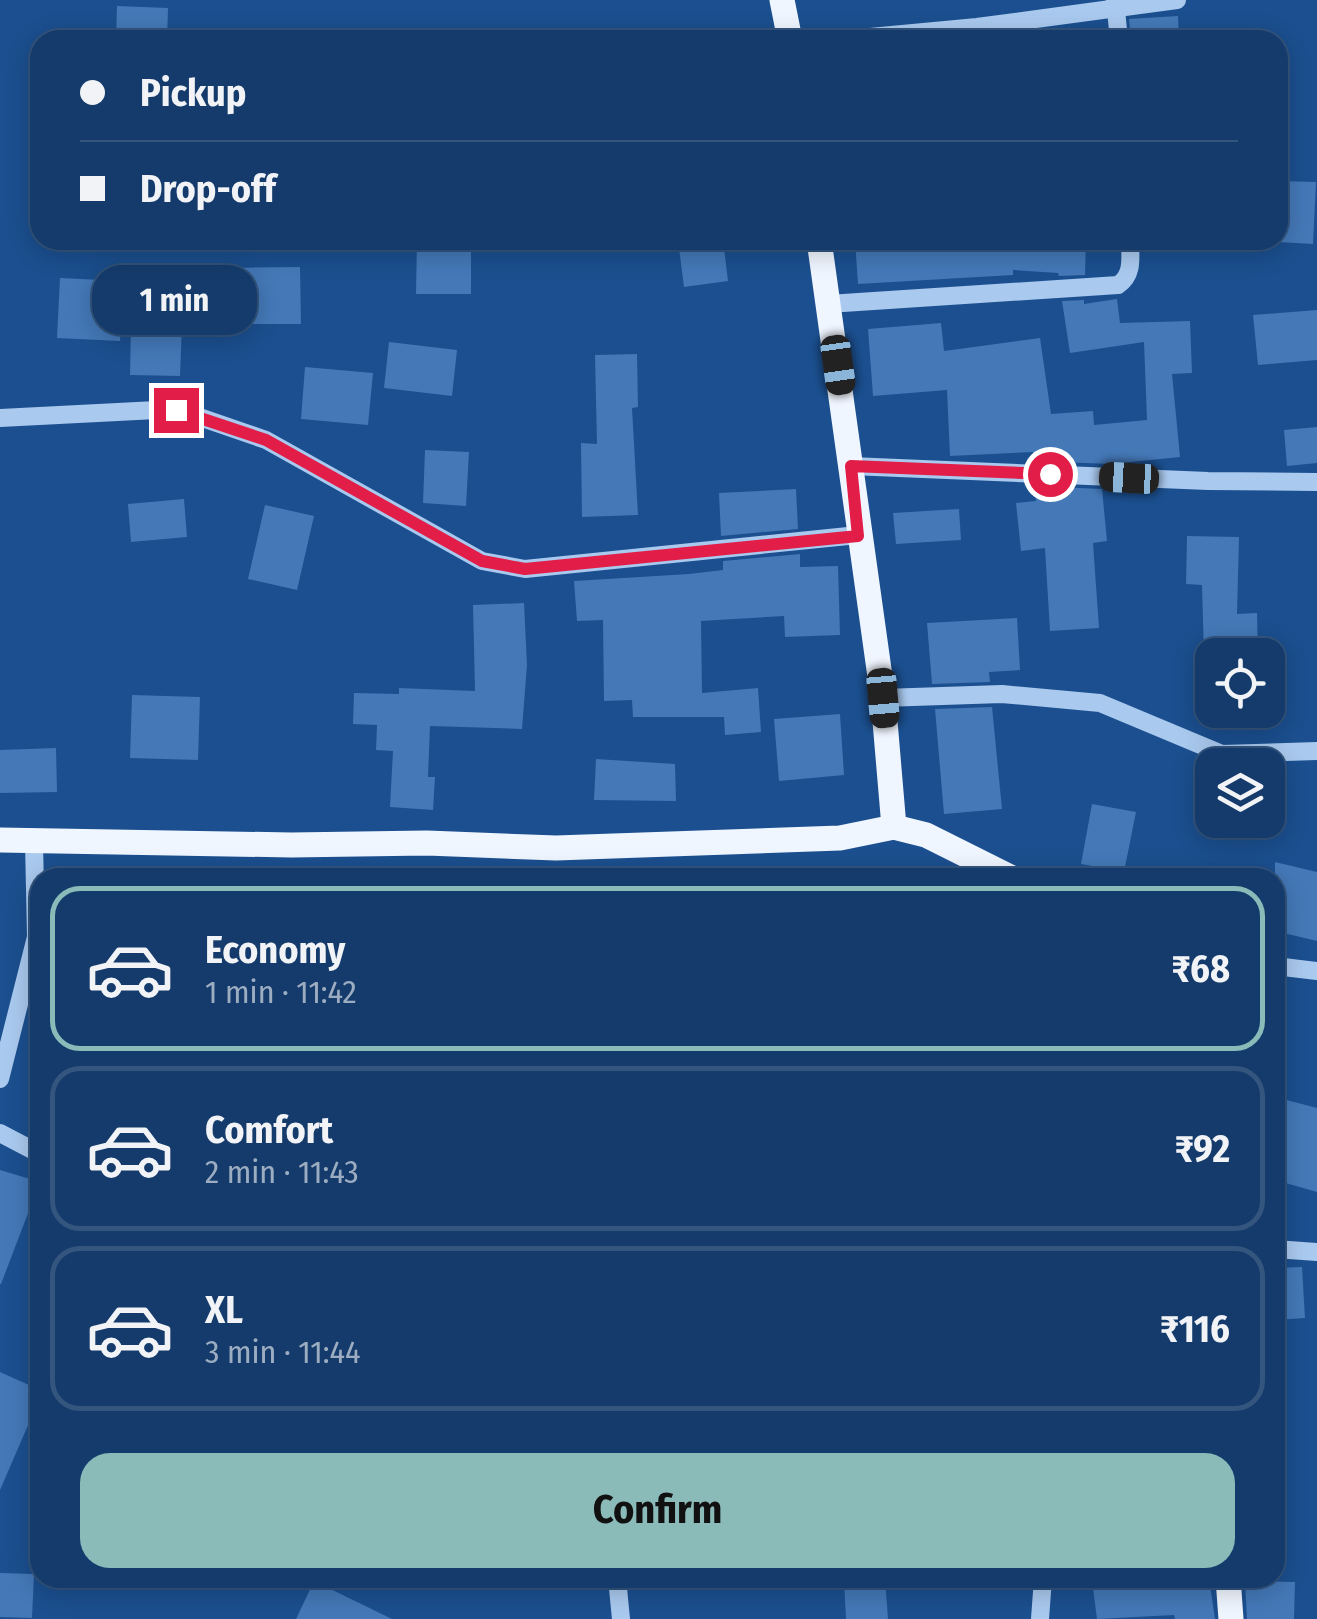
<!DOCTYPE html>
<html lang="en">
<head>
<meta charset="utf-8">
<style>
  :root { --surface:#143b6b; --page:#214673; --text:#f1f3f6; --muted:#9dadc1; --line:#33557e; --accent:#8bbbb9 }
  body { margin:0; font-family:"Fira Sans Condensed",sans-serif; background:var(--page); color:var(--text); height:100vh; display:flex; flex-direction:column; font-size:38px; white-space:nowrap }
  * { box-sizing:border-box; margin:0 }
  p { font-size:32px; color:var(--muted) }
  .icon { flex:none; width:55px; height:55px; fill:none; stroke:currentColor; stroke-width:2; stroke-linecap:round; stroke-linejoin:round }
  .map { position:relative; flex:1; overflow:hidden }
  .details { position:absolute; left:30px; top:868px; width:1255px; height:720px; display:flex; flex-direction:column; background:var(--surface); border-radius:30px; box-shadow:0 5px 25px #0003,0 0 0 2px var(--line) }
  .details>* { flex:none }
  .top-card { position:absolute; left:30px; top:30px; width:1258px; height:220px; border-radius:30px; box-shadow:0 5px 25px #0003,0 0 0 2px var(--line); display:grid; align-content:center; height:220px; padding:0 50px; background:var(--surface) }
  .buttons { position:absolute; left:1195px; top:638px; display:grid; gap:20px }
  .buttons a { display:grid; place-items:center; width:90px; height:90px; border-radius:20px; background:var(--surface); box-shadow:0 5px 25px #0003,0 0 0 2px var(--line); font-size:50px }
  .end { position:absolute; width:45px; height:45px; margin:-22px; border:12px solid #e11d48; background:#fff; box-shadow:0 0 0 5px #fff }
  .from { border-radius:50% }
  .bubble { position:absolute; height:70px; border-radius:30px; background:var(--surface); box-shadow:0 5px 25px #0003,0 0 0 2px var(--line); font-size:32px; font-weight:700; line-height:70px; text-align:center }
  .car { position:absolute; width:30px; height:60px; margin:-30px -15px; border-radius:12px; box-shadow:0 0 8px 2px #0007; background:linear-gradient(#222 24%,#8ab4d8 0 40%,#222 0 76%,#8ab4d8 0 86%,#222 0) }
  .top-card b { display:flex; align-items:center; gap:35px; height:95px; font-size:38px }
  .top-card b+b { border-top:2px solid var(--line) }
  .top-card i { width:25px; height:25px; background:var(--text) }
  ul { padding:18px 0 0; list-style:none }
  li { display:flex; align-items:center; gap:30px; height:165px; margin:0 20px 15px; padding:0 30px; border:5px solid var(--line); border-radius:30px }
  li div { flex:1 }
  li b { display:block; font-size:38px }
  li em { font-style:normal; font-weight:700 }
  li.on { border-color:var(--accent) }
  li>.icon { width:90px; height:90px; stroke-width:1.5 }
  .button { display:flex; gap:20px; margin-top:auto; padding:20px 50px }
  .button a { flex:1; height:115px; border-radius:30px; background:var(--accent); color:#111; font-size:40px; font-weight:700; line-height:115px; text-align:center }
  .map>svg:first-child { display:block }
  .building { fill:#4478b7 }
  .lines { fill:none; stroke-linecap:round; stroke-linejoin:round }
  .minor { stroke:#a9c9ee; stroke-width:18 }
  .major { stroke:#f0f6ff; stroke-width:25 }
  .route { stroke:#e11d48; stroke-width:12 }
</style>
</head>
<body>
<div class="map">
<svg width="1317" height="1619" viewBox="0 0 1317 1619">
  <rect width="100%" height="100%" fill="#1b4f8f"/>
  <g class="building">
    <path d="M117 6 168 8 167 40H116Z"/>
    <path d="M1178 16 1179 40H1131L1129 19Z"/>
    <path d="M1278 181 1316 182 1313 244 1278 242Z"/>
    <path d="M417 240H471V294H416Z"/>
    <path d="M678 240H723L728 281 684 287Z"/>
    <path d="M855 240H1086L1085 275 1059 276 1058 273 1013 270V275L858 284Z"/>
    <path d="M300 267 301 324H227L226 268Z"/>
    <path d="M60 278 123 281 120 341 57 338Z"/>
    <path d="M1117 299 1120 323 1190 321 1192 373 1172 374 1180 457 1111 464 1033 461V452L950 456 947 390 873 396 868 329 941 323 944 351 1040 338 1051 414 1093 411 1094 425 1147 420 1144 342 1070 353 1062 301 1084 300V304Z"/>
    <path d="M1317 310V360L1258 365 1253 315Z"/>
    <path d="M131 324 182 325 180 376 130 375Z"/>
    <path d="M389 342 457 350 452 396 384 388Z"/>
    <path d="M637 354 638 407 632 408 638 515 582 517 581 443 597 444 595 355Z"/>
    <path d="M305 367 373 373 368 425 301 419Z"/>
    <path d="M1317 427V463L1287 466 1284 430Z"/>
    <path d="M425 450 469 452 466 506 423 503Z"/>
    <path d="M1035 486 1102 489 1107 541 1093 543 1099 628 1050 631 1045 548 1021 551 1016 503 1036 501Z"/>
    <path d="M796 489 798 529 721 536 719 493Z"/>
    <path d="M184 499 187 537 131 542 128 504Z"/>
    <path d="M265 505 314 516 297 590 248 579Z"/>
    <path d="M959 509 961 540 896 544 893 513Z"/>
    <path d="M1187 536 1239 537 1237 614 1257 613 1258 655H1204L1202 585 1186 584Z"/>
    <path d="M800 554V567L838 566 840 635 785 637 784 616 701 621 702 693 758 688 761 732 725 735 724 717H633L632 700 604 701 603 620 577 621 574 581 689 574 723 570V561Z"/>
    <path d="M524 603 527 665 522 729 430 726 428 777H435L433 810 390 807 393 751 376 750 377 725 353 724 354 693 399 694V688L475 691 473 605Z"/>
    <path d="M1017 618 1020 670 989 672 990 682 932 684 927 623Z"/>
    <path d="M132 695 200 697 198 760 130 758Z"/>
    <path d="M992 707 1002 809 944 814 935 709Z"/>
    <path d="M840 714 844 775 779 781 774 719Z"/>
    <path d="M56 748 57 792 0 793V750Z"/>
    <path d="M596 759 675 764 676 801 594 800Z"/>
    <path d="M1092 804 1136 812 1124 872 1081 864Z"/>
    <path d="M1275 862 1317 872V941L1275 931Z"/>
    <path d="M1275 1097 1317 1108V1192L1275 1180Z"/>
    <path d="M0 1170 40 1182 1 1284H0Z"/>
    <path d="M1302 1267 1305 1318 1275 1320V1268Z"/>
    <path d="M0 1372 40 1390V1409L33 1425 29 1423 0 1490Z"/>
    <path d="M0 1573 34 1574 32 1618 0 1617Z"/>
    <path d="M885 1578 888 1619H846L844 1580Z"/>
    <path d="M1117 1578H1209L1215 1619H1175L1174 1615 1097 1619 1092 1580Z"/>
    <path d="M314 1581 392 1619H296Z"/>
    <path d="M1245 1581 1295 1582 1294 1619H1247Z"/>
  </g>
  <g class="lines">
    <g class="minor">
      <path d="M1115 0 1119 40"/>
      <path d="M838 40 977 27 1177 0"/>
      <path d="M828 304 1118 285C1134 275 1130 256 1130 240"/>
      <path d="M0 418 176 409 266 440 482 561 525 569 858 535"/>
      <path d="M851 466 1208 481 1317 482"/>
      <path d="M883 698 1002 694 1100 703 1222 754 1317 751"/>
      <path d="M1275 966 1317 971"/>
      <path d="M0 1079 36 937 34 842"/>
      <path d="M0 1133 40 1154"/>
      <path d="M1275 1249 1317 1252"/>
      <path d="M617 1578 621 1619"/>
      <path d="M1040 1619 1043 1578"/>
    </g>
    <g class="major">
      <path d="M782 0 790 40"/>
      <path d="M819 240 883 698 894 827"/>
      <path d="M0 840 291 845 427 843 556 848 840 838 894 827 926 835 1012 878"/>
      <path d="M1228 1578 1231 1619"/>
    </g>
  </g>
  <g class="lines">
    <path class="route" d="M176 410 266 440 482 561 525 569 858 536 851 466 1050 474"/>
  </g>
</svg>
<div class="buttons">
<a><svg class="icon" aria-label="locate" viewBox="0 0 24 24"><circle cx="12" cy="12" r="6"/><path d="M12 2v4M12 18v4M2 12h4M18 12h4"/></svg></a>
<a><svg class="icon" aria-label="layers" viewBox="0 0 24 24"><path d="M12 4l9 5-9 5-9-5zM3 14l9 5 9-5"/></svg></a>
</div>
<i class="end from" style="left:1050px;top:474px"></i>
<i class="end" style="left:176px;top:410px"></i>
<div class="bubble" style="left:92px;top:265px;width:165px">1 min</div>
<i class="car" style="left:838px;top:365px;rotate:172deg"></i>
<i class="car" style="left:1129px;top:478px;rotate:273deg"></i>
<i class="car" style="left:883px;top:698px;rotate:175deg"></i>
<div class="top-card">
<b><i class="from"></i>Pickup</b>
<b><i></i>Drop-off</b>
</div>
<section class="details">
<ul>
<li class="on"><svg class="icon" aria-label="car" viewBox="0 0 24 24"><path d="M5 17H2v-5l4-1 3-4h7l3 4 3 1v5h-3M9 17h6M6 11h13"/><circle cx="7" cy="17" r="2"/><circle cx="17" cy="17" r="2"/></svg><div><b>Economy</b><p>1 min · 11:42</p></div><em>₹68</em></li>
<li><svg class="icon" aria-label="car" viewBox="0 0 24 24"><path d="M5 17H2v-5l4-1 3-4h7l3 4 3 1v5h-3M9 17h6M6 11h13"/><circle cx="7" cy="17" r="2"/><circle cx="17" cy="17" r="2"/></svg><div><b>Comfort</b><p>2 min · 11:43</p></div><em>₹92</em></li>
<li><svg class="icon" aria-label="car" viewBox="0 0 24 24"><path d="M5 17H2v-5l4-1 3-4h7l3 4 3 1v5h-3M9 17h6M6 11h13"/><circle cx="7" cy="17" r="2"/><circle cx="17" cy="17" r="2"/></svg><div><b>XL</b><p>3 min · 11:44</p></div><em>₹116</em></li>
</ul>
<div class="button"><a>Confirm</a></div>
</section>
</div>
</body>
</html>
